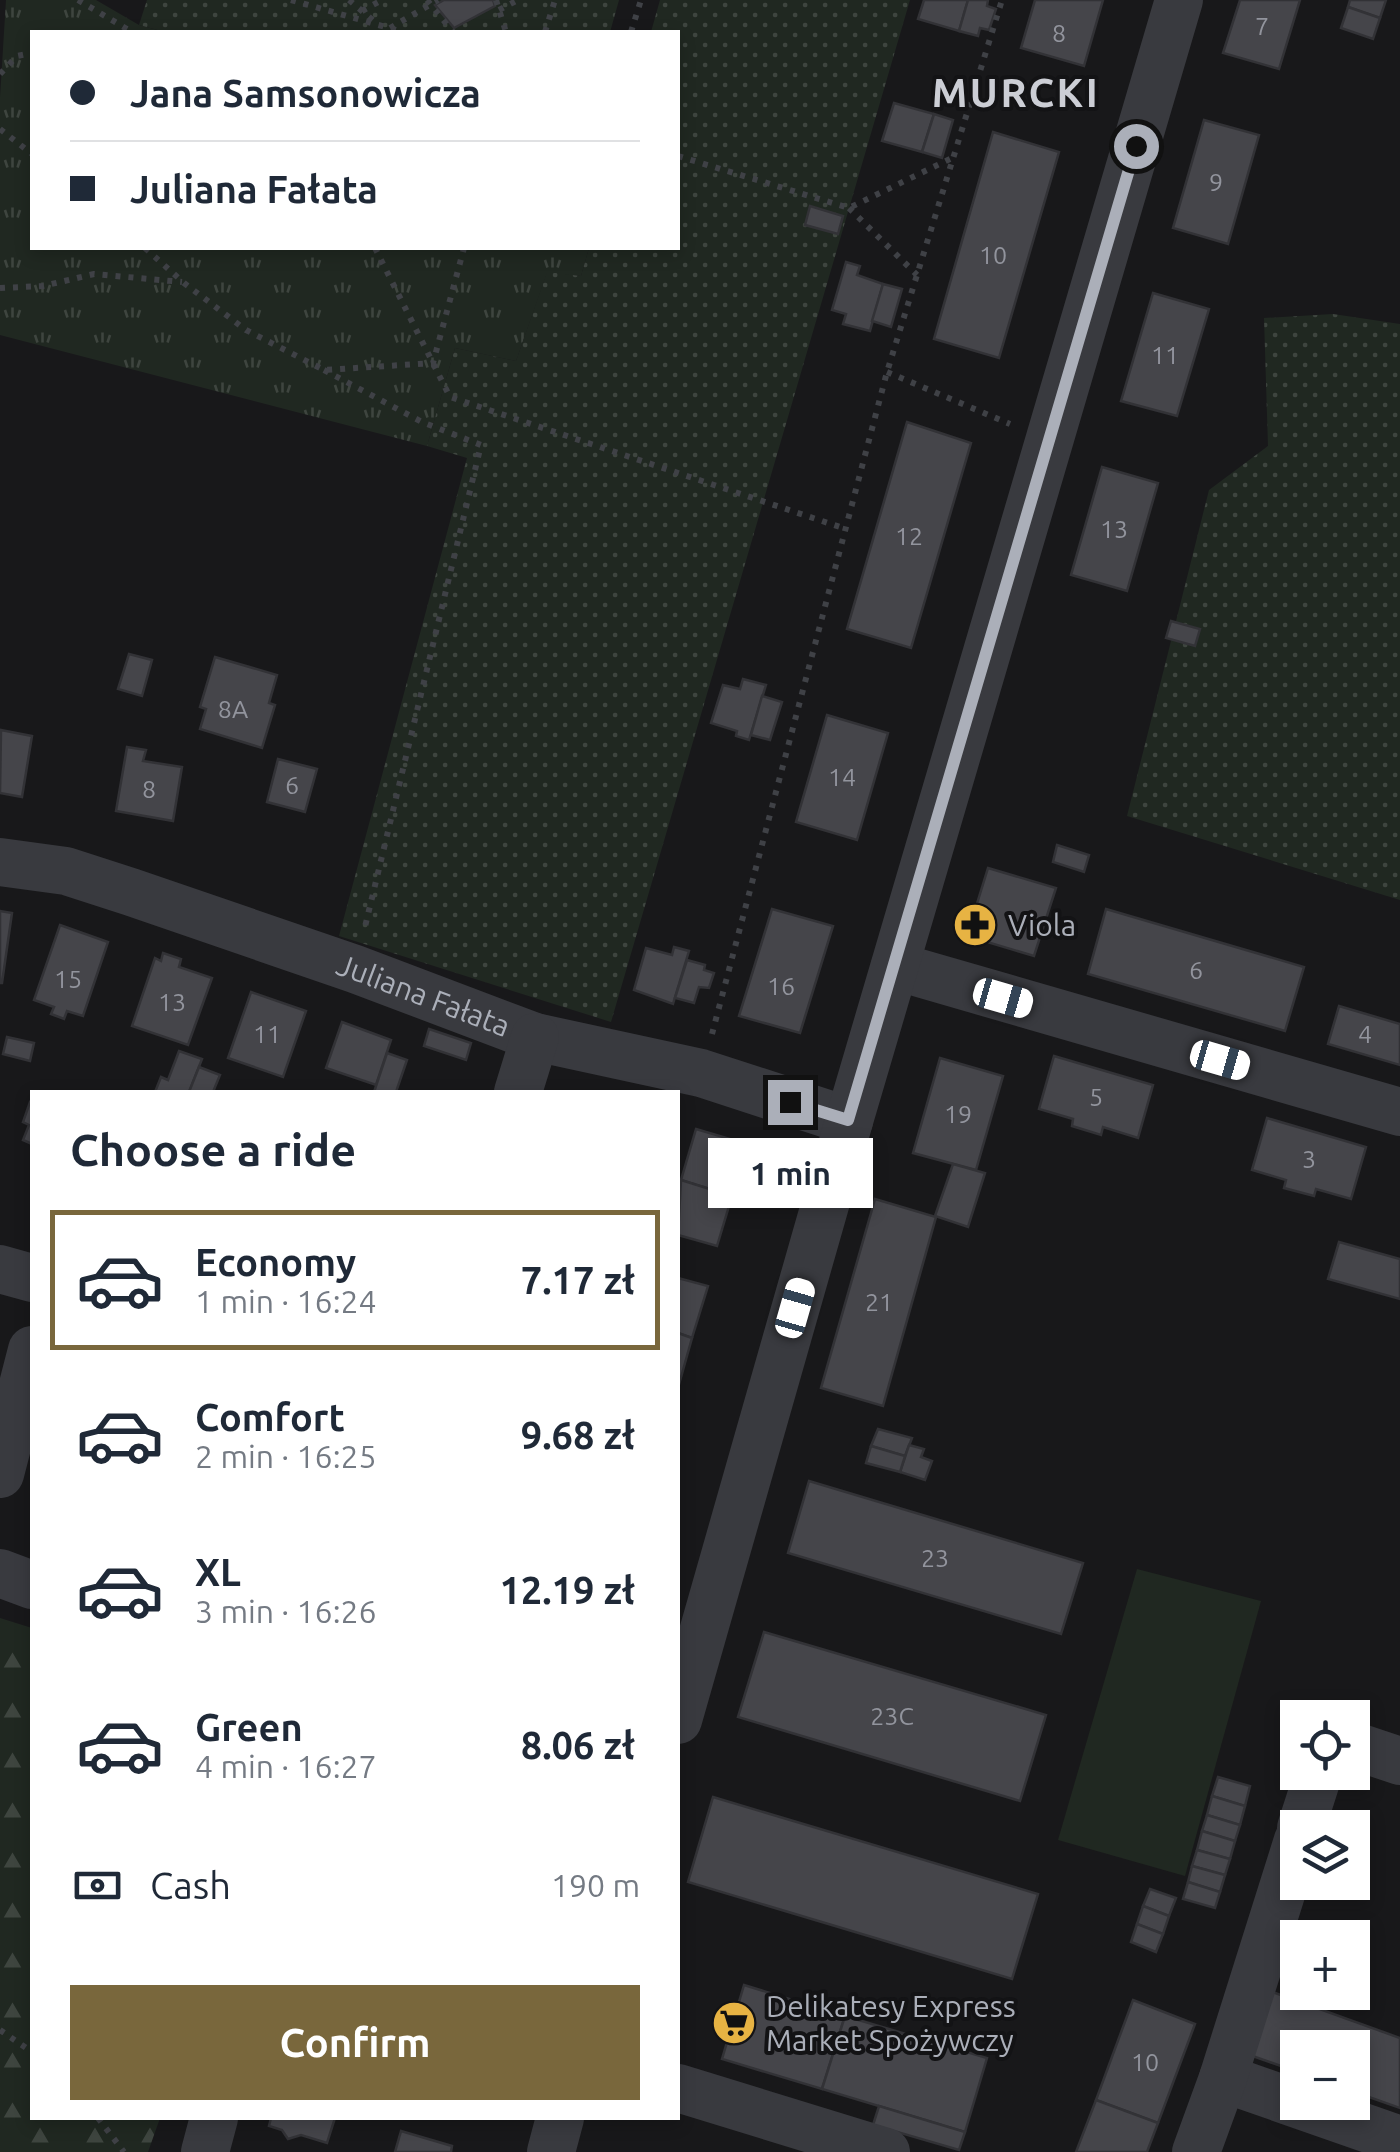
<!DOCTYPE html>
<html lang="en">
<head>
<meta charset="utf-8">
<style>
  :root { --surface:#fff; --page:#f6f6f7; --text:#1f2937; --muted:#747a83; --line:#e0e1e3; --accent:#79673c }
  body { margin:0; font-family:Ubuntu,sans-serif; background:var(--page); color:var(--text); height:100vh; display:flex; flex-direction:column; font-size:38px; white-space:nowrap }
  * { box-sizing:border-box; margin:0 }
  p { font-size:32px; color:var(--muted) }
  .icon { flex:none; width:55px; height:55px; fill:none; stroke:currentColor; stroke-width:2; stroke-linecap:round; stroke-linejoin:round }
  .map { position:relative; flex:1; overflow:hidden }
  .side { position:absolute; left:30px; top:1090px; width:650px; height:1030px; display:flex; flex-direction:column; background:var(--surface); border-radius:0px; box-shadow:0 5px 15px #0003 }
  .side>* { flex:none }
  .guide { position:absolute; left:30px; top:30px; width:650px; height:220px; border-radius:0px; box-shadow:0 5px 15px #0003; display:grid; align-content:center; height:220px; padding:0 40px; background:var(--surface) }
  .fabs { position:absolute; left:1280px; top:1700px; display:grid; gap:20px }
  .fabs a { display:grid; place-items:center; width:90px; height:90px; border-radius:0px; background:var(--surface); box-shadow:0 5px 15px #0003; font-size:50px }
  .end { position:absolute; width:45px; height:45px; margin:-22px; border:12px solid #abafb9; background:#111; box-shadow:0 0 0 5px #111 }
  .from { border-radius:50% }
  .bubble { position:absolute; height:70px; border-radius:0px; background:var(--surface); box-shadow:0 5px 15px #0003; font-size:32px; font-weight:700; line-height:70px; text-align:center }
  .car { position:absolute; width:30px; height:60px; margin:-30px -15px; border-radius:12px; box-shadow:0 0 8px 2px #0007; background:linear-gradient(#fff 24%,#345 0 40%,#fff 0 76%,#345 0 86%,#fff 0) }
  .guide b { display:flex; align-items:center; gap:35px; height:95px; font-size:38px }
  .guide b+b { border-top:2px solid var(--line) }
  .guide i { width:25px; height:25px; background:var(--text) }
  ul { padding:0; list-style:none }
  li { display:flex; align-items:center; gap:30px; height:140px; margin:0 20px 15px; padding:0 20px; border:5px solid transparent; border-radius:0px }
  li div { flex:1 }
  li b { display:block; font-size:38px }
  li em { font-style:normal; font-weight:700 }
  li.on { border-color:var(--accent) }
  li>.icon { width:90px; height:90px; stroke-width:1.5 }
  h2 { padding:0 40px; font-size:45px; line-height:120px }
  .pay { display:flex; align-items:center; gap:25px; height:110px; padding:0 40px; font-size:38px }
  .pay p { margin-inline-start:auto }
  .primary-button { display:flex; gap:20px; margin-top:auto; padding:20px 40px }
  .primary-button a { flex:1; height:115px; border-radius:0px; background:var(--accent); color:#fff; font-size:40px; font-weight:700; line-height:115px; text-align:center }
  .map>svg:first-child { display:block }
  .grass { fill:url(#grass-tufts) }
  .forest { fill:url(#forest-firs) }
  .garden { fill:url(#garden-dots) }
  .pitch { fill:#202821 }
  .building { fill:#45454a; stroke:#323236; stroke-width:2.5 }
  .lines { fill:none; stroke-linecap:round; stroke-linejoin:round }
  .path { stroke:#3f4146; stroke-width:6; stroke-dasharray:5 8; stroke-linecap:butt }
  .minor { stroke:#393a3f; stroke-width:48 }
  .route { stroke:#abafb9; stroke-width:12 }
  .labels { text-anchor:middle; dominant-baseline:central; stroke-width:8; stroke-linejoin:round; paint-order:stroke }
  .number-label { font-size:25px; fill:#92949d }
  .poi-label { font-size:30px; fill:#abafb9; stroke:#131315; text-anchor:start }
  .street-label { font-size:30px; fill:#abafb9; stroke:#131315 }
  .district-label { font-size:40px; font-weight:bold; letter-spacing:2.5px; fill:#ccced5; stroke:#131315 }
</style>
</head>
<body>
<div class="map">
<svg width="1400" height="2152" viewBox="0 0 1400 2152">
  <defs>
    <pattern id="grass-tufts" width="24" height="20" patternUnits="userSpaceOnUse" patternTransform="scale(2.5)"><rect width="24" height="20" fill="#202821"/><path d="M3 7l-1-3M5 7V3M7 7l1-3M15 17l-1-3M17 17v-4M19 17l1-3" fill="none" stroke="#3e453f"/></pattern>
    <pattern id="forest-firs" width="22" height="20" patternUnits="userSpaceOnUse" patternTransform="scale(2.5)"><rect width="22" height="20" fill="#202821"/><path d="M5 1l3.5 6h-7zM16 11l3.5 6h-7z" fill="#3e453f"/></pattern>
    <pattern id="garden-dots" width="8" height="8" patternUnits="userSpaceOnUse" patternTransform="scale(2.5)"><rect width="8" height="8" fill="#202821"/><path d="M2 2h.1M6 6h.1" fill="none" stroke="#3e453f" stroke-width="1.8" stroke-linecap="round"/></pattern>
  </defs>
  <rect width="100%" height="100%" fill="#18181a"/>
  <path class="grass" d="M6 0H96L139 25 165 32H32V248H589L581 276 547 273 516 361 455 348 427 446 0 335V98Z"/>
  <path class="forest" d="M0 1618 32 1628V2118H160L148 2152H0Z"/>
  <g class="garden">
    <path d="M147 0H619L610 32H165L139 25Z"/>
    <path d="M660 0H910L611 1022 339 936 467 458 427 446 455 348 516 361 547 272 581 276 589 248H678V32H651Z"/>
    <path d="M1333 314 1400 324V900L1127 816 1209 490 1268 446 1264 318Z"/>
  </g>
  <path class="pitch" d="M1137 1569 1261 1601 1185 1876 1058 1840Z"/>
  <g class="building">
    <path d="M444 0H493L495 6 454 28 435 5Z"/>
    <path d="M924 0H968L959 31 918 19Z"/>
    <path d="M968 0H988L987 6 996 9 989 30 980 28 978 36 959 31Z"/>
    <path d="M1035 0H1103L1084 66 1021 48Z"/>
    <path d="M1240 0H1300L1279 69 1223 53Z"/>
    <path d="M1350 0H1386L1380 18 1348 7Z"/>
    <path d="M1348 7 1380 18 1373 39 1341 28Z"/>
    <path d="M894 103 934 114 922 152 882 141Z"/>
    <path d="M934 114 953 120 942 158 922 152Z"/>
    <path d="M1204 120 1259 135 1228 244 1173 228Z"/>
    <path d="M993 132 1059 152 999 358 934 339Z"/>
    <path d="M810 206 843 216 838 234 805 225Z"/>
    <path d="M846 262 860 266 857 275 883 284 870 331 843 324 846 314 832 310Z"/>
    <path d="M883 284 902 289 891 327 872 321Z"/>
    <path d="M1153 293 1209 309 1177 416 1121 401Z"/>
    <path d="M907 422 971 443 911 648 847 629Z"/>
    <path d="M1102 467 1158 483 1127 591 1071 575Z"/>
    <path d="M1171 621 1200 629 1195 646 1166 638Z"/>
    <path d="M129 654 152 660 142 696 118 689Z"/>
    <path d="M215 657 277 675 269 703 275 705 262 748 200 729 206 709 200 707Z"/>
    <path d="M743 679 766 685 749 740 736 736 737 731 711 723 723 685 740 689Z"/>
    <path d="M762 696 782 702 770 740 751 735Z"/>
    <path d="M827 715 888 733 857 840 796 822Z"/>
    <path d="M1 730 32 736 22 797 0 793Z"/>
    <path d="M127 747 146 750 143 761 182 767 173 821 116 811Z"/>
    <path d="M278 759 317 769 305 812 267 802Z"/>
    <path d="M1057 845 1089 855 1084 872 1053 862Z"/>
    <path d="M988 868 1056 888 1034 956 967 936Z"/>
    <path d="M772 909 833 926 800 1033 739 1016Z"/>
    <path d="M1106 909 1304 967 1285 1031 1088 974Z"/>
    <path d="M0 911 12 913 2 983H0Z"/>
    <path d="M60 925 108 942 83 1016 67 1011 64 1019 51 1014 54 1007 34 1000Z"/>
    <path d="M674 947 689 951 673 1004 634 990 646 948 672 955Z"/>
    <path d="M163 953 181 959 179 967 212 978 188 1045 132 1026 155 958 161 961Z"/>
    <path d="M687 960 705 965 704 970 714 973 709 988 699 987 694 1003 675 998Z"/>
    <path d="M251 992 306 1011 283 1077 228 1058Z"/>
    <path d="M1339 1006 1400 1024V1065L1328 1044Z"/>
    <path d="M342 1022 391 1040 376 1085 326 1068Z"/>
    <path d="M429 1029 471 1043 466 1060 424 1046Z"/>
    <path d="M7 1037 34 1043 30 1061 3 1054Z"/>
    <path d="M179 1051 202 1059 189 1092H155L161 1077 168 1080Z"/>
    <path d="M387 1053 407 1060 396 1092H374Z"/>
    <path d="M1054 1056 1153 1085 1138 1138 1103 1127 1101 1135 1072 1126 1073 1119 1039 1109Z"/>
    <path d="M940 1058 1003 1076 976 1170 913 1153Z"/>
    <path d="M199 1067 220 1075 213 1092H189Z"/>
    <path d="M30 1102 32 1103V1144L23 1140 29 1125 23 1122Z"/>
    <path d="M1267 1118 1366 1147 1351 1199 1316 1189 1314 1196 1284 1188 1286 1180 1252 1170Z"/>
    <path d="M696 1129 747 1144 732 1196 681 1180Z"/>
    <path d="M953 1164 985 1173 968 1227 935 1216Z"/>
    <path d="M681 1180 732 1196 717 1246 678 1235Z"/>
    <path d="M875 1199 936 1217 883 1406 821 1388Z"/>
    <path d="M1339 1242 1400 1259V1299L1328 1279Z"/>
    <path d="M678 1278 708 1286 692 1338 678 1333Z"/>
    <path d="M678 1333 692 1338 678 1388Z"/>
    <path d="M878 1429 912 1438 905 1456 871 1446Z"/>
    <path d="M909 1445 924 1449 921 1457 932 1461 925 1480 900 1472Z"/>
    <path d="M871 1446 905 1456 900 1472 866 1463Z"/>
    <path d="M809 1481 1083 1563 1061 1634 788 1553Z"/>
    <path d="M764 1632 1046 1715 1020 1801 738 1717Z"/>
    <path d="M1218 1777 1250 1786 1245 1806 1212 1796Z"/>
    <path d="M1212 1796 1245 1806 1240 1825 1207 1815Z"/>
    <path d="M713 1797 1038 1894 1012 1979 688 1882Z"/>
    <path d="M1207 1815 1240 1825 1235 1841 1202 1831Z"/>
    <path d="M1202 1831 1235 1841 1230 1859 1197 1850Z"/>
    <path d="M1197 1850 1230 1859 1225 1875 1192 1866Z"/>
    <path d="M1192 1866 1225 1875 1220 1892 1188 1882Z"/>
    <path d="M1188 1882 1220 1892 1215 1908 1183 1899Z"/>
    <path d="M1150 1889 1176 1898 1169 1916 1143 1906Z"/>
    <path d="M1143 1906 1169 1916 1163 1934 1137 1924Z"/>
    <path d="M1137 1924 1163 1934 1156 1952 1131 1942Z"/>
    <path d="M744 1985 845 2016 822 2089 722 2059Z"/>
    <path d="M1267 1990 1400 2038V2108L1352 2091V2048H1298V2072L1244 2053Z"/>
    <path d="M1133 2000 1195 2024 1158 2123 1096 2100Z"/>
    <path d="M845 2016 987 2058 965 2132 822 2089Z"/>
    <path d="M1096 2100 1158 2123 1147 2152H1076Z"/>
    <path d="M879 2106 965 2132 959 2150 873 2125Z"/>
    <path d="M271 2118H335L327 2143 301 2135 288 2139 282 2130 269 2126Z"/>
    <path d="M401 2131 452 2146 451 2152H395Z"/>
  </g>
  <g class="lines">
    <g class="path">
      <path d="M78 0 132 32"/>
      <path d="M291 0 403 32"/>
      <path d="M349 0 375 22"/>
      <path d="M427 0 453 32"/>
      <path d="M496 0 506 32"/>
      <path d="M499 10 518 0"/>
      <path d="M362 11 382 0"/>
      <path d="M390 28 438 0"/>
      <path d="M545 32 555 0"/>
      <path d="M631 32 641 0"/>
      <path d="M0 74 17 56 32 53"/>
      <path d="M0 129 32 154"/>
      <path d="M678 156 849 208 954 157"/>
      <path d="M849 208 917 275"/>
      <path d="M145 248 184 283 246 330 324 370 433 363 464 248"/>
      <path d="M375 248 450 397 843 528"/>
      <path d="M0 288 43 286 94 274 182 282"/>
      <path d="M324 370 422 422 481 445 364 931"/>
      <path d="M887 372 1010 424"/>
      <path d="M712 1034 887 372 1002 0"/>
      <path d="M0 2030 32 2052"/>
      <path d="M98 2118 124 2152"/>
    </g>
    <g class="minor">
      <path id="s1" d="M0 862 66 871 131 892 355 969 535 1037 701 1073 849 1121"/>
      <path d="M895 966 1400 1112"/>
      <path d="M518 1092 535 1037"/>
      <path d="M0 1269 32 1278"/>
      <path d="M0 1474 32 1350"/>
      <path d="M0 1573 32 1585"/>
      <path d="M678 1720 849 1121 1179 0"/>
      <path d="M1352 1745 1400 1761"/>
      <path d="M1301 1828 1319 1772"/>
      <path d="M1223 2078 1400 2140"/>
      <path d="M678 2088 886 2152"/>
      <path d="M205 2152 214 2118"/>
      <path d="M551 2152 560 2118"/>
      <path d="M1196 2152 1223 2078 1298 1840"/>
    </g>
  </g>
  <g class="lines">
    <path class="route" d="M790 1102 848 1120 1136 146"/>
  </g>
  <defs>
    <g id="pharmacy-disc" transform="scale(2.25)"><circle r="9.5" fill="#e7b343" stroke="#131315"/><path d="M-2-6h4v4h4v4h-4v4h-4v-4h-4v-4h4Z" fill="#111"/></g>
    <g id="supermarket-disc" transform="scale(2.25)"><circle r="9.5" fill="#e7b343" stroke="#131315"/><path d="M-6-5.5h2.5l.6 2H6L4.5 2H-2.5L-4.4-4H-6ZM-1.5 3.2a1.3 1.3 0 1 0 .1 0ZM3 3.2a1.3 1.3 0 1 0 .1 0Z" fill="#111"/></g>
  </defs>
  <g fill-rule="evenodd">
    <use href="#pharmacy-disc" x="975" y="925"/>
    <use href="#supermarket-disc" x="734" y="2023"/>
  </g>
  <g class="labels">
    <g class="number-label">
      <text x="1262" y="26">7</text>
      <text x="1059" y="33">8</text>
      <text x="1216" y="182">9</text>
      <text x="993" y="255">10</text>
      <text x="1165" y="355">11</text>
      <text x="1114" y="529">13</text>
      <text x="909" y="536">12</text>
      <text x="233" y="709">8A</text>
      <text x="842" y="777">14</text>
      <text x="292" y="785">6</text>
      <text x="149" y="789">8</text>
      <text x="1196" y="970">6</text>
      <text x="68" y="979">15</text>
      <text x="781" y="986">16</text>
      <text x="172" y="1002">13</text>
      <text x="267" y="1034">11</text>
      <text x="1365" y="1034">4</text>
      <text x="1096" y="1097">5</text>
      <text x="958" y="1114">19</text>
      <text x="1309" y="1159">3</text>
      <text x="879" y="1302">21</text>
      <text x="935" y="1558">23</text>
      <text x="892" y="1716">23C</text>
      <text x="1145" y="2062">10</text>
    </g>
    <g class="poi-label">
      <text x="1008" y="925">Viola</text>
      <text x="766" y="2006">Delikatesy Express<tspan x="766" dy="34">Market Spożywczy</tspan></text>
    </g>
    <g class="street-label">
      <text stroke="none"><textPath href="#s1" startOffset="445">Juliana Fałata</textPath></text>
    </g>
    <g class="district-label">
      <text x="1016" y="92">MURCKI</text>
    </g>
  </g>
</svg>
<div class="fabs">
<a><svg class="icon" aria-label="locate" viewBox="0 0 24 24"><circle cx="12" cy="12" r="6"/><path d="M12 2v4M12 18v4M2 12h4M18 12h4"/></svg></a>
<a><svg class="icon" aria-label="layers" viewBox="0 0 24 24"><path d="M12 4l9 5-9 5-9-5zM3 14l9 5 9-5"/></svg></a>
<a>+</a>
<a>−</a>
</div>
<i class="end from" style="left:1136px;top:146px"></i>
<i class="end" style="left:790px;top:1102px"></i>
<div class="bubble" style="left:708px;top:1138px;width:165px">1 min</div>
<i class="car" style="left:1003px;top:998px;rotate:106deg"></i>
<i class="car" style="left:1220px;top:1060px;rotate:106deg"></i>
<i class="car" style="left:795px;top:1308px;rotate:16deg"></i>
<div class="guide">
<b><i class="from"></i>Jana Samsonowicza</b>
<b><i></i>Juliana Fałata</b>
</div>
<section class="side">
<h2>Choose a ride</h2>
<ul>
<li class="on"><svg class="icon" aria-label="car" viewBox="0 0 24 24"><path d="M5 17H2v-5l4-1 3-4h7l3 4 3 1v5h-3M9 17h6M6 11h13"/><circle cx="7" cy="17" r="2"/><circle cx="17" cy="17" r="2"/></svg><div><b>Economy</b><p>1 min · 16:24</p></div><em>7.17 zł</em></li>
<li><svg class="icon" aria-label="car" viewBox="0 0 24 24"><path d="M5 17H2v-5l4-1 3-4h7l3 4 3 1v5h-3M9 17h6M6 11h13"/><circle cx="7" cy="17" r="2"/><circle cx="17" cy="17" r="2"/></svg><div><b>Comfort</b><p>2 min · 16:25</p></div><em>9.68 zł</em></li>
<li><svg class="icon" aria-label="car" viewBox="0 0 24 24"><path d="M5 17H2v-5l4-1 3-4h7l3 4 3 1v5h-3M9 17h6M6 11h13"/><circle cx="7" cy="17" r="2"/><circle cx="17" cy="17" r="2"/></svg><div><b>XL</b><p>3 min · 16:26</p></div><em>12.19 zł</em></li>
<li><svg class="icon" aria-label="car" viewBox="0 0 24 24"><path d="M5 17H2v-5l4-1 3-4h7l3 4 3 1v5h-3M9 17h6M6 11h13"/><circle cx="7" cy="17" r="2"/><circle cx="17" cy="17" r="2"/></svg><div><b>Green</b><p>4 min · 16:27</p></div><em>8.06 zł</em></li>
</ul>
<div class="pay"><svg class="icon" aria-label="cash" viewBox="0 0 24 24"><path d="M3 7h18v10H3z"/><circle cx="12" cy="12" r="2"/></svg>Cash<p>190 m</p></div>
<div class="primary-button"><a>Confirm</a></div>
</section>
</div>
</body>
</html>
